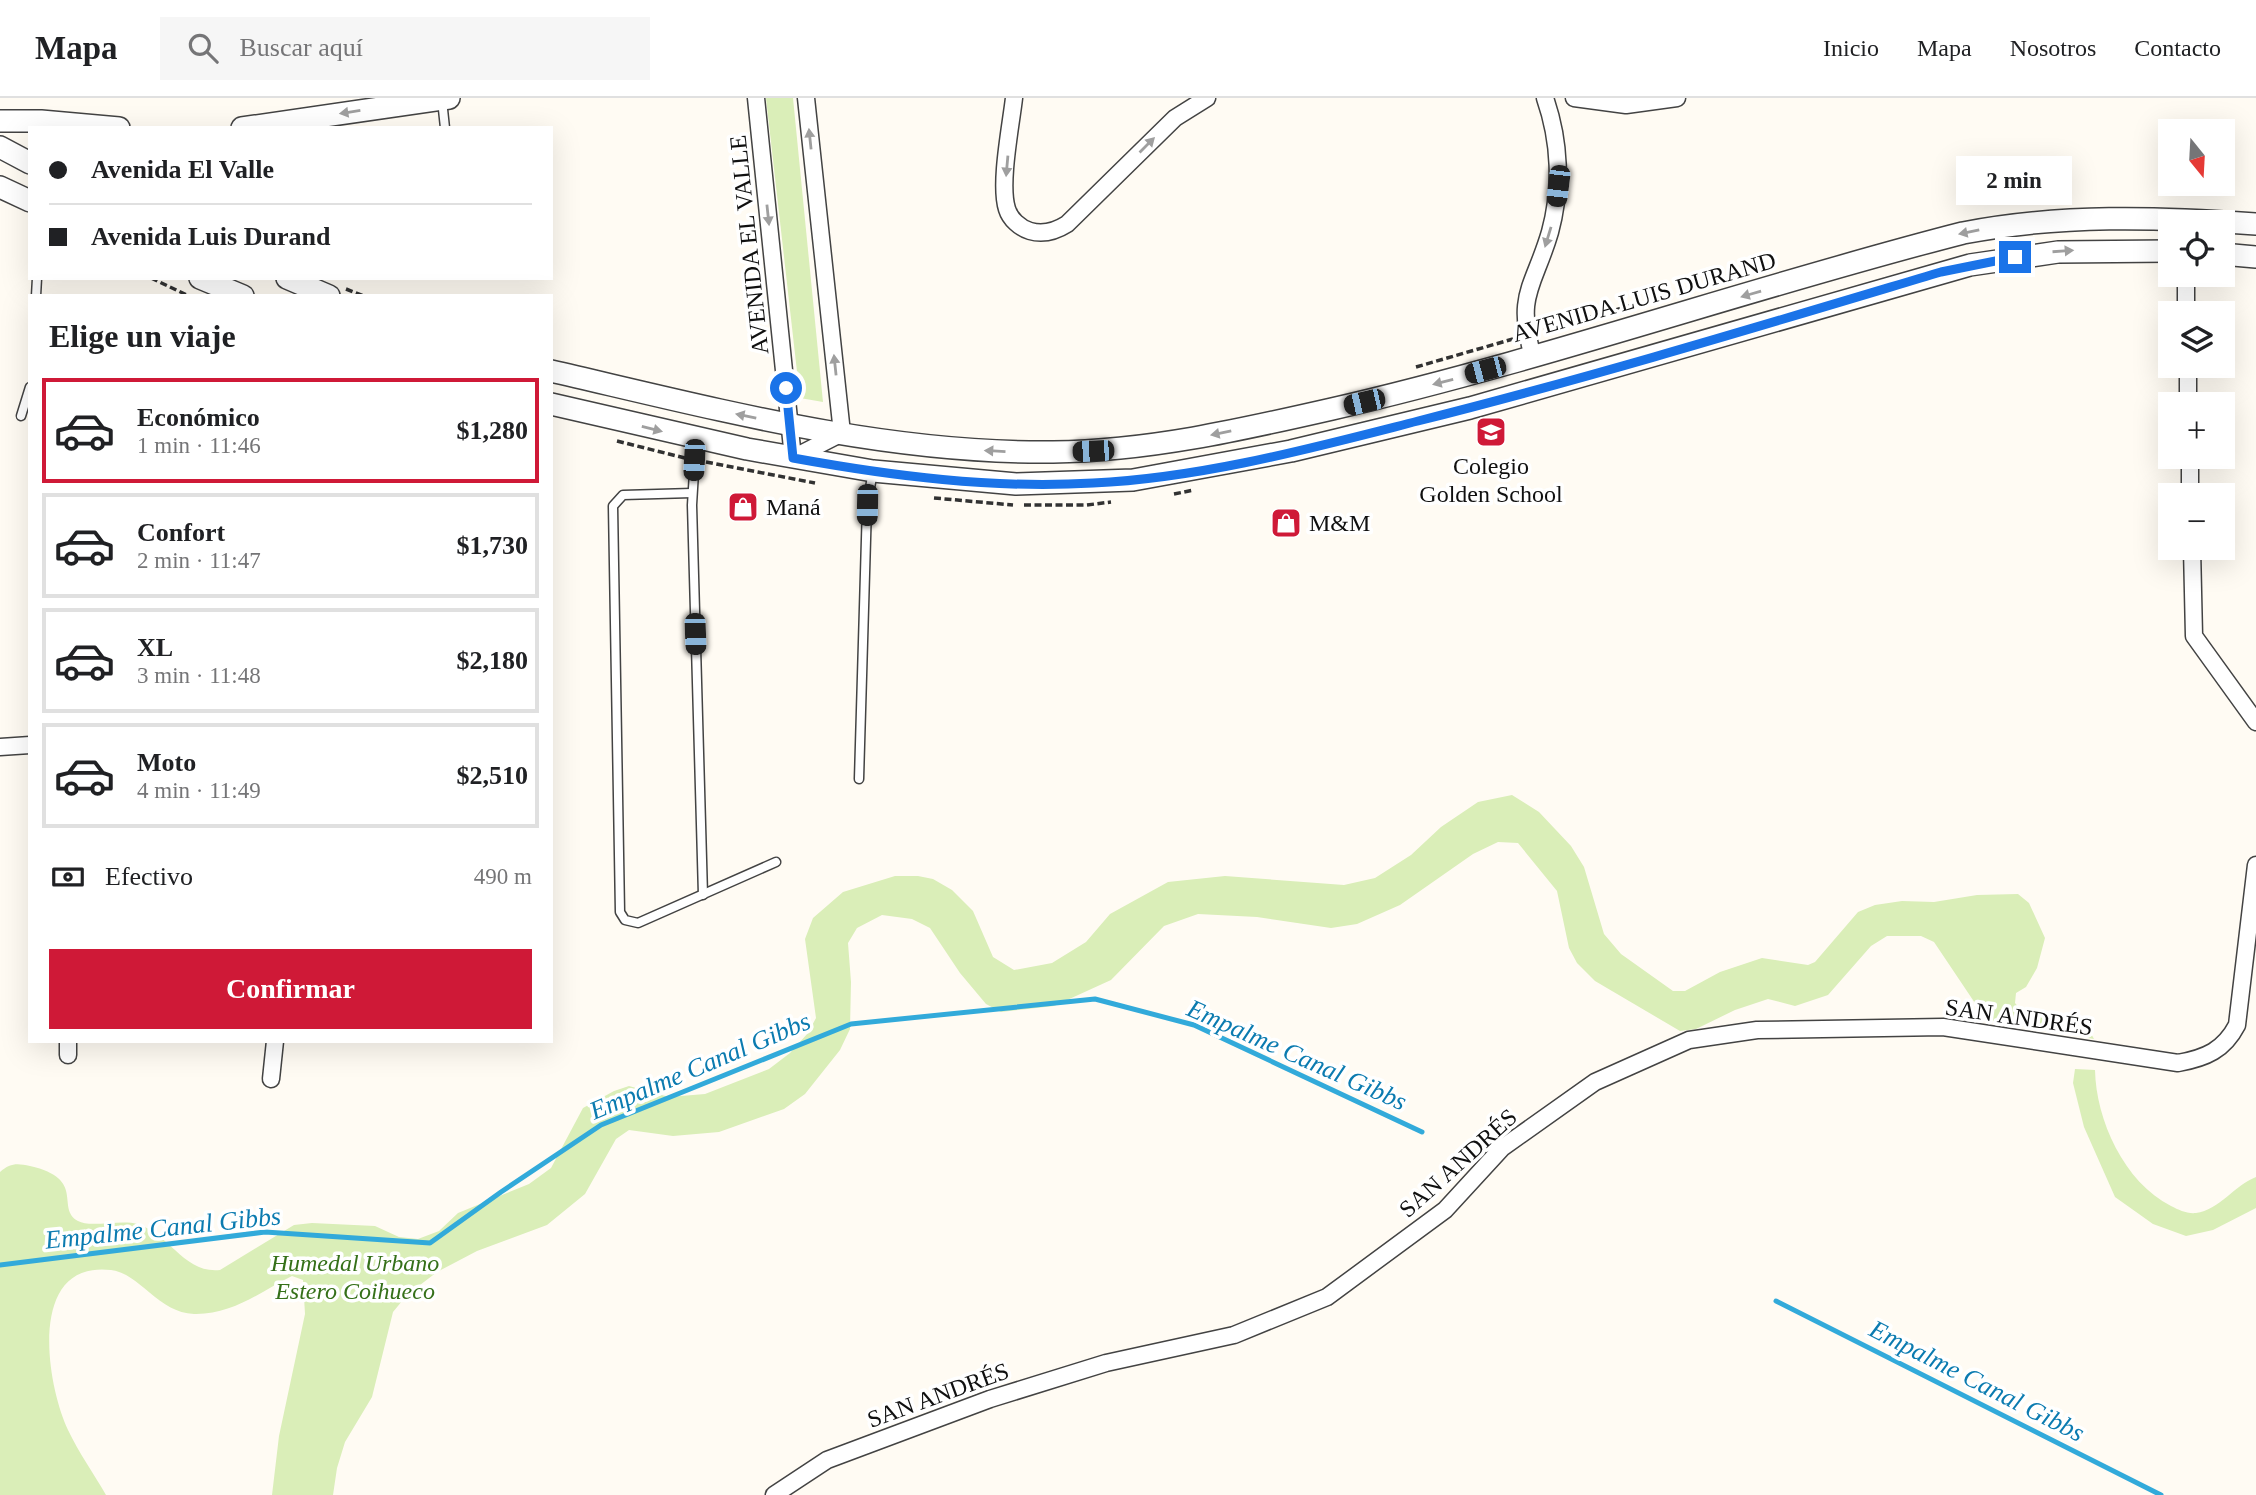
<!DOCTYPE html>
<html lang="es">
<head>
<meta charset="utf-8">
<style>
  :root { --surface:#fff; --page:#f6f6f6; --text:#202124; --muted:#757577; --line:#e0e0e0; --accent:#cf1937 }
  body { margin:0; font-family:"Times New Roman",serif; background:var(--page); color:var(--text); height:100vh; display:flex; flex-direction:column; font-size:26px; white-space:nowrap }
  * { box-sizing:border-box; margin:0 }
  p { font-size:23px; color:var(--muted) }
  .icon { flex:none; width:38px; height:38px; fill:none; stroke:currentColor; stroke-width:2; stroke-linecap:round; stroke-linejoin:round }
  .map { position:relative; flex:1; overflow:hidden }
  .side { position:absolute; left:28px; top:196px; width:525px; height:749px; display:flex; flex-direction:column; background:var(--surface); border-radius:0px; box-shadow:0 7px 28px #0002 }
  .side>* { flex:none }
  .banner { position:absolute; left:28px; top:28px; width:525px; height:154px; border-radius:0px; box-shadow:0 7px 28px #0002; display:grid; align-content:center; height:154px; padding:0 21px; background:var(--surface) }
  .needle { width:46px; rotate:162deg }
  .buttons { position:absolute; left:2158px; top:21px; display:grid; gap:14px }
  .buttons a { display:grid; place-items:center; width:77px; height:77px; border-radius:0px; background:var(--surface); box-shadow:0 7px 28px #0002; font-size:35px }
  .end { position:absolute; width:32px; height:32px; margin:-16px; border:9px solid #1a73e8; background:#fff; box-shadow:0 0 0 4px #fff }
  .from { border-radius:50% }
  .bubble { position:absolute; height:49px; border-radius:0px; background:var(--surface); box-shadow:0 7px 28px #0002; font-size:23px; font-weight:700; line-height:49px; text-align:center }
  .car { position:absolute; width:21px; height:42px; margin:-21px -10px; border-radius:9px; box-shadow:0 0 5px 2px #0007; background:linear-gradient(#222 24%,#8ab4d8 0 40%,#222 0 76%,#8ab4d8 0 86%,#222 0) }
  .banner b { display:flex; align-items:center; gap:24px; height:66px; font-size:26px }
  .banner b+b { border-top:2px solid var(--line) }
  .banner i { width:18px; height:18px; background:var(--text) }
  ul { padding:0; list-style:none }
  li { display:flex; align-items:center; gap:21px; height:105px; margin:0 14px 10px; padding:0 7px; border:4px solid var(--line); border-radius:0px }
  li div { flex:1 }
  li b { display:block; font-size:26px }
  li em { font-style:normal; font-weight:700 }
  li.current { border-color:var(--accent) }
  li>.icon { width:63px; height:63px; stroke-width:1.5 }
  h2 { padding:0 21px; font-size:32px; line-height:84px }
  .pay { display:flex; align-items:center; gap:18px; height:77px; padding:0 21px; font-size:26px }
  .pay p { margin-inline-start:auto }
  .button { display:flex; gap:14px; margin-top:auto; padding:14px 21px }
  .button a { flex:1; height:80px; border-radius:0px; background:var(--accent); color:#fff; font-size:28px; font-weight:700; line-height:80px; text-align:center }
  header { display:flex; align-items:center; gap:42px; box-sizing:border-box; height:98px; padding:0 35px; background:var(--surface); border-bottom:2px solid var(--line) }
  header strong { font-size:33px }
  nav { display:flex; gap:38px; margin-inline-start:auto; font-size:24px }
  .search { width:490px; height:63px; background:var(--page); display:flex; align-items:center; gap:18px; box-sizing:border-box; padding:0 24px; border-radius:0px; color:var(--muted); font-size:26px }
  .map>svg:first-child { display:block }
  .green { fill:#daeeb8 }
  .lines { fill:none; stroke-linecap:round; stroke-linejoin:round }
  .stream { stroke:#32aada; stroke-width:5 }
  .service-casing { stroke:#434343; stroke-width:11 }
  .minor-casing { stroke:#434343; stroke-width:19 }
  .tertiary-casing { stroke:#434343; stroke-width:24 }
  .path { stroke:#323232; stroke-width:3.5; stroke-dasharray:7 3.5; stroke-linecap:butt }
  .service { stroke:#fff; stroke-width:8 }
  .minor { stroke:#fff; stroke-width:16 }
  .tertiary { stroke:#fff; stroke-width:21 }
  .oneway { fill:#9f9f9f }
  .route { stroke:#1a73e8; stroke-width:9 }
  .labels { text-anchor:middle; dominant-baseline:central; stroke-width:7; stroke-linejoin:round; paint-order:stroke }
  .street-label { font-size:24px; fill:#101010; stroke:#fff }
  .poi-label { font-size:24px; fill:#101010; stroke:#fff; text-anchor:start }
  .park-label { font-size:24px; font-style:italic; fill:#357019; stroke:#fff }
  .water-label { font-size:26px; font-style:italic; fill:#0b7bb0; stroke:#fff }
</style>
</head>
<body>
<header>
<strong>Mapa</strong>
<div class="search"><svg class="icon" aria-label="search" viewBox="0 0 24 24"><circle cx="10" cy="10" r="6"/><path d="M15 15l6 6"/></svg>Buscar aquí</div>
<nav><a>Inicio</a><a>Mapa</a><a>Nosotros</a><a>Contacto</a></nav>
</header>
<div class="map">
<svg width="2256" height="1397" viewBox="0 0 2256 1397">
  <rect width="100%" height="100%" fill="#fffbf3"/>
  <g class="green">
    <path d="M766 0H793L823 304 800 300Z"/>
    <path d="M1512 697 1539 714 1571 748 1584 769 1604 836 1621 856 1673 893H1685L1720 874 1762 860 1808 867 1815 864 1858 814 1875 807 1902 803 1934 804 1977 797 2018 796 2029 805 2045 840 2037 870 2026 889 2016 895 2015 905C2019 910 2022 915 2028 916 2051 923 2080 911 2094 941L1993 923 1983 917 1934 844 1921 838H1887L1871 848 1828 897 1795 908 1768 901 1735 912 1696 931 1680 933 1595 883 1577 865 1569 850 1557 793 1518 745 1498 744 1473 756 1400 807 1357 826 1331 830 1257 819 1198 816 1164 828 1111 882 1054 908 1001 914 986 906 960 875 930 830 912 821 882 817 857 830 848 845 851 884 850 931 840 952 805 996 784 1011 719 1034 673 1038 629 1032 616 1041 585 1096 547 1127 477 1153 437 1174 407 1197 393 1214 372 1299 345 1344 337 1370 333 1397H272L279 1338 305 1216 303 1182 292 1178C260 1194 232 1217 194 1216 159 1215 139 1175 111 1172 27 1162 46 1285 68 1332 79 1355 94 1376 106 1397H0V1074C10 1065 17 1065 30 1068 87 1081 55 1110 78 1123 90 1130 122 1121 137 1126 169 1135 184 1176 220 1172L294 1127 312 1125 375 1128 399 1139 418 1141 439 1133 458 1115 529 1086 551 1070 583 1010 614 993 629 988 669 999 705 996 769 971 790 955 808 935 816 920 805 841 813 820 843 794 895 778H918L933 781 952 792 973 813 993 859 1014 872 1052 865 1086 844 1110 816 1168 784 1225 778 1344 787 1375 780 1411 757 1441 729 1478 704Z"/>
    <path d="M2075 971 2095 972C2096 1022 2124 1084 2171 1108 2179 1112 2187 1116 2196 1115 2219 1112 2235 1087 2256 1079V1110L2213 1132 2186 1138 2153 1126 2115 1099 2084 1029 2073 985Z"/>
  </g>
  <g class="lines">
    <g class="stream">
      <path d="M0 1167 265 1134 430 1145 501 1094 601 1027 851 926 1095 901 1194 927 1422 1034"/>
      <path d="M1776 1203 2161 1397"/>
    </g>
    <g class="service-casing">
      <g id="service">
        <path d="M442 2 445 30"/>
        <path d="M36 198 37 180"/>
        <path d="M21 318 30 289"/>
        <path d="M696 341 692 407 703 797"/>
        <path d="M692 395 623 397 613 408 620 814 625 822 638 825 776 764"/>
        <path d="M859 681 867 407 873 373"/>
      </g>
    </g>
    <g class="minor-casing">
      <g id="minor">
        <path d="M756 0 793 360 842 335 806 0"/>
        <path d="M1014 0C1011 27 999 86 1007 111 1010 121 1020 130 1030 133 1044 137 1056 133 1067 126L1175 20 1207 0"/>
        <path d="M1574 0 1626 7 1677 0"/>
        <path d="M2186 177V215"/>
        <path d="M1533 259C1515 196 1534 189 1550 134 1562 90 1560 43 1545 0"/>
        <path d="M2188 268V306"/>
        <path d="M2190 359V397"/>
        <path d="M2192 450 2194 538 2256 624"/>
        <path d="M0 649 30 647"/>
        <path d="M68 943V957"/>
        <path d="M271 981 275 943"/>
        <path d="M774 1397 827 1362 990 1301 1106 1265 1234 1237 1327 1199 1445 1112 1502 1050 1595 984 1689 942 1757 932 1943 929 2178 965C2206 960 2224 952 2237 927L2256 767"/>
      </g>
    </g>
    <g class="tertiary-casing">
      <g id="tertiary">
        <path d="M0 23H41L119 30"/>
        <path d="M242 30 449 0"/>
        <path d="M0 49 30 65"/>
        <path d="M0 89 30 103"/>
        <path d="M2222 156 2256 159"/>
        <path d="M200 180 243 198"/>
        <path d="M287 180 329 198"/>
        <path d="M551 273C716 311 883 356 1053 354 1148 353 1240 332 1332 311 1545 262 1752 189 1963 135 2061 116 2157 119 2256 126"/>
        <path d="M551 306 747 351 873 373 1016 386 1133 382 1291 353 1470 310 1970 167 2058 154 2170 153"/>
      </g>
    </g>
    <g class="path">
      <path d="M151 180 189 198"/>
      <path d="M346 191 364 198"/>
      <path d="M1544 232 1647 203"/>
      <path d="M1416 269 1513 241"/>
      <path d="M617 343 685 360"/>
      <path d="M706 364 815 385"/>
      <path d="M1174 396 1194 392"/>
      <path d="M934 400 1013 407"/>
      <path d="M1024 407H1087L1111 404"/>
    </g>
    <use href="#service" class="service"/>
    <use href="#minor" class="minor"/>
    <use href="#tertiary" class="tertiary"/>
  </g>
  <defs><path id="oneway-solid" d="M-6-.8H1V-3.2L6.5 0L1 3.2V.8H-6Z" transform="scale(1.75)"/></defs>
  <g class="oneway">
    <use href="#oneway-solid" transform="translate(350 14) rotate(171)"/>
    <use href="#oneway-solid" transform="translate(810 41) rotate(-96)"/>
    <use href="#oneway-solid" transform="translate(1147 47) rotate(-45)"/>
    <use href="#oneway-solid" transform="translate(1007 68) rotate(95)"/>
    <use href="#oneway-solid" transform="translate(768 117) rotate(84)"/>
    <use href="#oneway-solid" transform="translate(1969 134) rotate(168)"/>
    <use href="#oneway-solid" transform="translate(1548 139) rotate(107)"/>
    <use href="#oneway-solid" transform="translate(2063 153) rotate(-4)"/>
    <use href="#oneway-solid" transform="translate(1751 196) rotate(164)"/>
    <use href="#oneway-solid" transform="translate(835 267) rotate(-96)"/>
    <use href="#oneway-solid" transform="translate(1443 284) rotate(166)"/>
    <use href="#oneway-solid" transform="translate(746 318) rotate(-168)"/>
    <use href="#oneway-solid" transform="translate(652 331) rotate(14)"/>
    <use href="#oneway-solid" transform="translate(1221 335) rotate(168)"/>
    <use href="#oneway-solid" transform="translate(995 353) rotate(-177)"/>
  </g>
  <g class="lines">
    <path class="route" d="M786 290 793 360C892 378 993 391 1093 385 1202 380 1312 350 1418 323 1593 279 1767 226 1941 174L2015 159"/>
  </g>
  <defs>
    <g id="school-square" transform="scale(1.575)"><rect x="-9" y="-9" width="18" height="18" rx="4" fill="#cf1937" stroke="#fff"/><path d="M0-5L7-2L0 1L-7-2ZM-4 1L0 2.5L4 1V4Q0 6-4 4Z" fill="#fff"/></g>
    <g id="shop-square" transform="scale(1.575)"><rect x="-9" y="-9" width="18" height="18" rx="4" fill="#cf1937" stroke="#fff"/><path d="M-5-2.5h2.3a2.7 3.5 0 0 1 5.4 0H5L5.5 6h-11ZM-1.5-2.5h3a1.5 2.3 0 0 0-3 0Z" fill="#fff"/></g>
  </defs>
  <g fill-rule="evenodd">
    <use href="#school-square" x="1491" y="334"/>
    <use href="#shop-square" x="743" y="409"/>
    <use href="#shop-square" x="1286" y="425"/>
  </g>
  <g class="labels">
    <g class="street-label">
      <text transform="translate(749 147) rotate(-96)">AVENIDA EL VALLE</text>
      <text transform="translate(1644 199) rotate(-16)">AVENIDA LUIS DURAND</text>
      <text transform="translate(2019 919) rotate(8)">SAN ANDRÉS</text>
      <text transform="translate(1458 1065) rotate(-42)">SAN ANDRÉS</text>
      <text transform="translate(938 1297) rotate(-20)">SAN ANDRÉS</text>
    </g>
    <g class="poi-label">
      <text x="1491" y="368" text-anchor="middle">Colegio<tspan x="1491" dy="28">Golden School</tspan></text>
      <text x="766" y="409">Maná</text>
      <text x="1309" y="425">M&amp;M</text>
    </g>
    <g class="park-label">
      <text x="355" y="1165">Humedal Urbano<tspan x="355" dy="28">Estero Coihueco</tspan></text>
    </g>
    <g class="water-label">
      <text transform="translate(1297 957) rotate(24)">Empalme Canal Gibbs</text>
      <text transform="translate(700 968) rotate(-23)">Empalme Canal Gibbs</text>
      <text transform="translate(163 1130) rotate(-6)">Empalme Canal Gibbs</text>
      <text transform="translate(1977 1283) rotate(27)">Empalme Canal Gibbs</text>
    </g>
  </g>
</svg>
<div class="buttons">
<a><svg class="needle" viewBox="-14 -14 28 28"><path d="M0-13l5 13h-10z" fill="#e53935"/><path d="M0 13l5-13h-10z" fill="#757577"/></svg></a>
<a><svg class="icon" aria-label="locate" viewBox="0 0 24 24"><circle cx="12" cy="12" r="6"/><path d="M12 2v4M12 18v4M2 12h4M18 12h4"/></svg></a>
<a><svg class="icon" aria-label="layers" viewBox="0 0 24 24"><path d="M12 4l9 5-9 5-9-5zM3 14l9 5 9-5"/></svg></a>
<a>+</a>
<a>−</a>
</div>
<i class="end from" style="left:786px;top:290px"></i>
<i class="end" style="left:2015px;top:159px"></i>
<div class="bubble" style="left:1956px;top:58px;width:116px">2 min</div>
<i class="car" style="left:1558px;top:88px;rotate:187deg"></i>
<i class="car" style="left:1485px;top:272px;rotate:255deg"></i>
<i class="car" style="left:1364px;top:304px;rotate:257deg"></i>
<i class="car" style="left:1093px;top:353px;rotate:268deg"></i>
<i class="car" style="left:694px;top:362px;rotate:183deg"></i>
<i class="car" style="left:867px;top:407px;rotate:181deg"></i>
<i class="car" style="left:695px;top:536px;rotate:178deg"></i>
<div class="banner">
<b><i class="from"></i>Avenida El Valle</b>
<b><i></i>Avenida Luis Durand</b>
</div>
<section class="side">
<h2>Elige un viaje</h2>
<ul>
<li class="current"><svg class="icon" aria-label="car" viewBox="0 0 24 24"><path d="M5 17H2v-5l4-1 3-4h7l3 4 3 1v5h-3M9 17h6M6 11h13"/><circle cx="7" cy="17" r="2"/><circle cx="17" cy="17" r="2"/></svg><div><b>Económico</b><p>1 min · 11:46</p></div><em>$1,280</em></li>
<li><svg class="icon" aria-label="car" viewBox="0 0 24 24"><path d="M5 17H2v-5l4-1 3-4h7l3 4 3 1v5h-3M9 17h6M6 11h13"/><circle cx="7" cy="17" r="2"/><circle cx="17" cy="17" r="2"/></svg><div><b>Confort</b><p>2 min · 11:47</p></div><em>$1,730</em></li>
<li><svg class="icon" aria-label="car" viewBox="0 0 24 24"><path d="M5 17H2v-5l4-1 3-4h7l3 4 3 1v5h-3M9 17h6M6 11h13"/><circle cx="7" cy="17" r="2"/><circle cx="17" cy="17" r="2"/></svg><div><b>XL</b><p>3 min · 11:48</p></div><em>$2,180</em></li>
<li><svg class="icon" aria-label="car" viewBox="0 0 24 24"><path d="M5 17H2v-5l4-1 3-4h7l3 4 3 1v5h-3M9 17h6M6 11h13"/><circle cx="7" cy="17" r="2"/><circle cx="17" cy="17" r="2"/></svg><div><b>Moto</b><p>4 min · 11:49</p></div><em>$2,510</em></li>
</ul>
<div class="pay"><svg class="icon" aria-label="cash" viewBox="0 0 24 24"><path d="M3 7h18v10H3z"/><circle cx="12" cy="12" r="2"/></svg>Efectivo<p>490 m</p></div>
<div class="button"><a>Confirmar</a></div>
</section>
</div>
</body>
</html>
